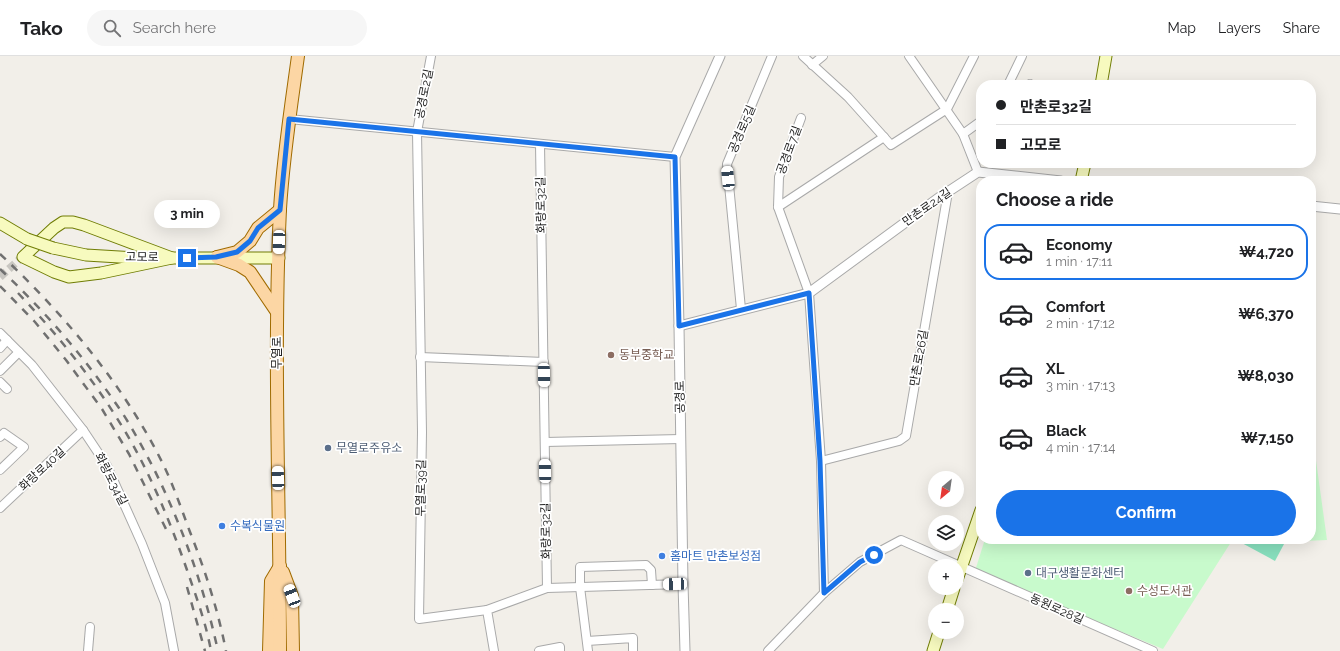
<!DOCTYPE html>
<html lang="en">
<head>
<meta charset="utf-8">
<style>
  :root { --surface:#fff; --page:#f6f6f6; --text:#202124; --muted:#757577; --line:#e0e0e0; --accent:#1a73e8 }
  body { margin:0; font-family:Raleway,"Noto Sans KR",sans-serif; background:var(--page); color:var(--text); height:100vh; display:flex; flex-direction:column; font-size:15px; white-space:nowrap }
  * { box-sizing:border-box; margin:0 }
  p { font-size:13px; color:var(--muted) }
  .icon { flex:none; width:22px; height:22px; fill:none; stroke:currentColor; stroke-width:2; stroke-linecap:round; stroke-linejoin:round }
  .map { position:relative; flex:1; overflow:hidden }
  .sheet { position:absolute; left:976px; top:120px; width:340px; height:368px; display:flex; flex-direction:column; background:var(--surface); border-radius:16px; box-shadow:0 4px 16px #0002 }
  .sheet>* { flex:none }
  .top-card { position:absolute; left:976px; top:24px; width:340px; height:88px; border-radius:16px; box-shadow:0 4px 16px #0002; display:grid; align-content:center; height:88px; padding:0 20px; background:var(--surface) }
  .needle { width:26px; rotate:209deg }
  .controls { position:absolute; left:928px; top:415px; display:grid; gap:8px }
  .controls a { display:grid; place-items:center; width:36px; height:36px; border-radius:50%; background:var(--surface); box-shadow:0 4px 16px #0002; font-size:20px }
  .end { position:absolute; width:18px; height:18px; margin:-9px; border:5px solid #1a73e8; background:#fff; box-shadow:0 0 0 2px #fff }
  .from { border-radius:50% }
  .bubble { position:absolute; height:28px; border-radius:14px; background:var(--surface); box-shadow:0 4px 16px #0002; font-size:13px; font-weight:700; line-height:28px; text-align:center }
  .car { position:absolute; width:12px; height:24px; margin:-12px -6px; border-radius:5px; box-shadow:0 0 3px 1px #0007; background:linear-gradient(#fff 24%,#345 0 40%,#fff 0 76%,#345 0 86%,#fff 0) }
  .top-card b { display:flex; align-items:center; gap:14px; height:38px; font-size:15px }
  .top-card b+b { border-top:1px solid var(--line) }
  .top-card i { width:10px; height:10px; background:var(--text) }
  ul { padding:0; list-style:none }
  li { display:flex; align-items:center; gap:12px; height:56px; margin:0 8px 6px; padding:0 12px; border:2px solid transparent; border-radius:16px }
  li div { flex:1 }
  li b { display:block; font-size:15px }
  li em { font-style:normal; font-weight:700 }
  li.active { border-color:var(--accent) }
  li>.icon { width:36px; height:36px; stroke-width:1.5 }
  h2 { padding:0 20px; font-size:18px; line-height:48px }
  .cta { display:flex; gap:8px; margin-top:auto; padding:8px 20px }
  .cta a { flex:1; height:46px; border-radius:24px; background:var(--accent); color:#fff; font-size:16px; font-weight:700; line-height:46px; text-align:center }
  header { display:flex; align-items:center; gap:24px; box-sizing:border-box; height:56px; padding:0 20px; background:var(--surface); border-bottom:1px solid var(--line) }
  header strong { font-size:19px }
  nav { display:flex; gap:22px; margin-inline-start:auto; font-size:14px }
  .search { width:280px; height:36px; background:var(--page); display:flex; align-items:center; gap:10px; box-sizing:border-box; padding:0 14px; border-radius:22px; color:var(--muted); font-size:15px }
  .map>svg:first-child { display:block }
  .park { fill:#c8facc }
  .pitch { fill:#88e0be }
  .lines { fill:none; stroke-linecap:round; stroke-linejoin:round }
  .minor-tunnel { stroke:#c8c6c1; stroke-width:8; stroke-dasharray:8 4; stroke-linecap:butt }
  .minor-casing { stroke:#a9a9a9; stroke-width:10 }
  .tertiary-casing { stroke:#a9a9a9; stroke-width:11 }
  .secondary-casing { stroke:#707d05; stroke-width:13 }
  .primary-casing { stroke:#a06b00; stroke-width:14 }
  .minor { stroke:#fff; stroke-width:8 }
  .tertiary { stroke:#fff; stroke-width:9 }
  .secondary { stroke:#f7fabf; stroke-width:11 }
  .primary { stroke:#fcd6a4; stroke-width:12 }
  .rail { stroke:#707070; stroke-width:2.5; stroke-dasharray:8 8; stroke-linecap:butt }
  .secondary-bridge-casing { stroke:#707d05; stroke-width:13; stroke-linecap:butt }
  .secondary-bridge { stroke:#f7fabf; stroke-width:11 }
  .route { stroke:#1a73e8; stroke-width:5 }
  .education-dot { fill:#8d6e63; stroke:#fff; stroke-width:1.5 }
  .service-dot { fill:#5c6f8a; stroke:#fff; stroke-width:1.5 }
  .shop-dot { fill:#3f7fe0; stroke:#fff; stroke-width:1.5 }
  .labels { text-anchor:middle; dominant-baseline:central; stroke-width:3.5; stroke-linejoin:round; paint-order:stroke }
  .street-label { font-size:12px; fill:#222; stroke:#fff }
  .education-label { font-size:12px; fill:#785e54; stroke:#fff; text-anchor:start }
  .service-label { font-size:12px; fill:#4e5e75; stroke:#fff; text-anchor:start }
  .shop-label { font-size:12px; fill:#366cbe; stroke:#fff; text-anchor:start }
</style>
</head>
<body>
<header>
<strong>Tako</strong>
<div class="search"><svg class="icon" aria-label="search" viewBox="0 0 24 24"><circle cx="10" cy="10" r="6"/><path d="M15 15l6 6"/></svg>Search here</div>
<nav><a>Map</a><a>Layers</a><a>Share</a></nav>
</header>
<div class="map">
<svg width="1340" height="595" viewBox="0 0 1340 595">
  <rect width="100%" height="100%" fill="#f2efe9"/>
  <g class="park">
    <path d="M1311 390H1314L1327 484 1284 486 1279 483H1311Z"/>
    <path d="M985 483H1233L1163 593 975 515Z"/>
  </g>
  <path class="pitch" d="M1242 483H1274L1284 488 1275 505 1240 486Z"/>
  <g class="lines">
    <path class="minor-tunnel" d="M0 221 20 203"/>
    <g class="minor-casing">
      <g id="minor">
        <path d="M431 0 417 76 422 376 419 563 487 554"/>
        <path d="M803 0 848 41 891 89 947 53 974 0"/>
        <path d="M909 0 963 78 978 116"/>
        <path d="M812 9 823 0"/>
        <path d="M1008 29 1022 0"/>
        <path d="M1029 29 1030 28"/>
        <path d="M801 62 779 121 778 151 809 237 821 405 824 537"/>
        <path d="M289 63 675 101"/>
        <path d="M963 78 981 65"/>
        <path d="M540 88 547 532"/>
        <path d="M778 151 884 81"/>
        <path d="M741 253 727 108 772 0"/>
        <path d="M0 277 32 309 83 374 107 410 142 488 165 547 174 595"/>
        <path d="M0 292 7 284"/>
        <path d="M420 301 544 306"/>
        <path d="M0 315 19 296"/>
        <path d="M0 326 7 333"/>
        <path d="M0 381 4 377 24 391 0 414"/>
        <path d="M545 386 681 383"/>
        <path d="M821 405 899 385 906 380 948 136"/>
        <path d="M0 452 83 374"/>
        <path d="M587 585 633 582V595"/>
        <path d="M88 595 90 571"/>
        <path d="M494 595 487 554 547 532 683 528"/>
        <path d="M539 595 560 591V595"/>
        <path d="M588 595 580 531V511L646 509 651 514 652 529"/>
        <path d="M768 595 824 537 860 506 901 484 1153 595"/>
      </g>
    </g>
    <g class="tertiary-casing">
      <g id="tertiary">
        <path d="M1311 150 1340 153"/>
        <path d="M679 270 809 237 940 141 978 116 1061 125"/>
        <path d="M685 595 683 528 679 270 675 101 720 0"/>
      </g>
    </g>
    <g class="secondary-casing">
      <g id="secondary">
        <path d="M1101 29 1106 0"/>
        <path d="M1081 125 1085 107"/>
        <path d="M63 166H73L84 169 172 202 101 217 69 221 54 216 23 201 54 172Z"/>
        <path d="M0 167 27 183"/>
        <path d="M53 192 86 199 136 202H279"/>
        <path d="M957 524 981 454"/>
        <path d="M947 554 954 532"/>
        <path d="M933 595 939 576"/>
      </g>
    </g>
    <g class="primary-casing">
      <g id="primary">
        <path d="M217 201 239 209 250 216 277 256"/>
        <path d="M217 201 237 196 250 185 258 172 280 154"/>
        <path d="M283 516 292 540 293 595"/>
        <path d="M269 595 271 525 280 510"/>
        <path d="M280 595C280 448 273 300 280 153 283 102 291 51 298 0"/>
      </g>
    </g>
    <use href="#minor" class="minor"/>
    <use href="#tertiary" class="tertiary"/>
    <use href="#secondary" class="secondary"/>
    <use href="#primary" class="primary"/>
    <g class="rail">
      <path d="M0 198C63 257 123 328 162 406 173 428 181 452 190 476 205 514 218 554 226 595"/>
      <path d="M0 213C46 256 86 303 121 355 133 373 144 394 154 413 183 472 204 531 218 595"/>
      <path d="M0 230 35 266 66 304 102 353 129 398 166 473"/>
      <path d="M18 237C62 283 102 334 133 389 155 429 172 471 187 514 196 540 206 567 211 595"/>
      <path d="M187 531 205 595"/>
    </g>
    <g class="secondary-bridge-casing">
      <path id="secondary-bridge" d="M27 183 53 192"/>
    </g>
    <use href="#secondary-bridge" class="secondary-bridge"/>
  </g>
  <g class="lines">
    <path class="route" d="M187 202 216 201 237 196 250 185 258 172 280 154 289 63 675 101 679 270 809 237 820 405 824 537 860 506 874 499"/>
  </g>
  <g class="education-dot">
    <circle cx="611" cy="299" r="4"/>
    <circle cx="1129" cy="535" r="4"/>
  </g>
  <g class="service-dot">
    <circle cx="328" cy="392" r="4"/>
    <circle cx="1028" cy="517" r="4"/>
  </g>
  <g class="shop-dot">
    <circle cx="222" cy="470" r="4"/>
    <circle cx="662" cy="500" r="4"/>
  </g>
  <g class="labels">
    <g class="street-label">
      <text transform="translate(424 38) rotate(-79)">공경로2길</text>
      <text transform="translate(742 73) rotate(-67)">공경로5길</text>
      <text transform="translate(789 94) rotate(-70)">공경로7길</text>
      <text transform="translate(541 149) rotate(-91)">화랑로32길</text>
      <text transform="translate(927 151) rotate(-35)">만촌로24길</text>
      <text transform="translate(142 201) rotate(1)">고모로</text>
      <text transform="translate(277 297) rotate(-90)">무열로</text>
      <text transform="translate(919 302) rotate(-80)">만촌로26길</text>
      <text transform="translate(680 341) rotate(-91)">공경로</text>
      <text transform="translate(42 413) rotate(-43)">화랑로40길</text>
      <text transform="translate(111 423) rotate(63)">화랑로34길</text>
      <text transform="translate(421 432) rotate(-89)">무열로39길</text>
      <text transform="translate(546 475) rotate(-91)">화랑로32길</text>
      <text transform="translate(1057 553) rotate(24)">동원로28길</text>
    </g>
    <g class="education-label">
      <text x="619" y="299">동부중학교</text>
      <text x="1137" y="535">수성도서관</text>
    </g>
    <g class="service-label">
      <text x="336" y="392">무열로주유소</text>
      <text x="1036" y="517">대구생활문화센터</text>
    </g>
    <g class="shop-label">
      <text x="230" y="470">수복식물원</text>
      <text x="670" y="500">홈마트 만촌보성점</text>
    </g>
  </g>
</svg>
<div class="controls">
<a><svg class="needle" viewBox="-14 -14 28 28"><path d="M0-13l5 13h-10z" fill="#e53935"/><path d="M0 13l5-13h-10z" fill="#757577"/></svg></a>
<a><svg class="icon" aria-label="layers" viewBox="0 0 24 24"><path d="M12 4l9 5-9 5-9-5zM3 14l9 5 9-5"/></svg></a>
<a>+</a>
<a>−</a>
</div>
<i class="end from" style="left:874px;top:499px"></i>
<i class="end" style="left:187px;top:202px"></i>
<div class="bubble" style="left:154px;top:144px;width:66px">3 min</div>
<i class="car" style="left:728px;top:122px;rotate:354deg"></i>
<i class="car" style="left:279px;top:186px;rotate:182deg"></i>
<i class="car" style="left:544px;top:319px;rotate:179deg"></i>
<i class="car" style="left:545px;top:415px;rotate:359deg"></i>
<i class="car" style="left:278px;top:422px;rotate:358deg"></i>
<i class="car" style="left:675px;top:528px;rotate:268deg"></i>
<i class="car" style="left:292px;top:540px;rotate:339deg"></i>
<div class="top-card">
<b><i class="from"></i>만촌로32길</b>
<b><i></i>고모로</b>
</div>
<section class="sheet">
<h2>Choose a ride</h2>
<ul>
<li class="active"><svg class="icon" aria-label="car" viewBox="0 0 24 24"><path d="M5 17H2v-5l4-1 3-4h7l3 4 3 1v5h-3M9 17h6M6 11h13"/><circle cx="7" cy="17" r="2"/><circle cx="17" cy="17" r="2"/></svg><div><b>Economy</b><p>1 min · 17:11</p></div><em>₩4,720</em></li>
<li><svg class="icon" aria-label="car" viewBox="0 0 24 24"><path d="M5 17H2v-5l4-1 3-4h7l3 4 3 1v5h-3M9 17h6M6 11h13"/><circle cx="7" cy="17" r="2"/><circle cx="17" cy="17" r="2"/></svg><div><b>Comfort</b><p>2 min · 17:12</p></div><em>₩6,370</em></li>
<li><svg class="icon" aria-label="car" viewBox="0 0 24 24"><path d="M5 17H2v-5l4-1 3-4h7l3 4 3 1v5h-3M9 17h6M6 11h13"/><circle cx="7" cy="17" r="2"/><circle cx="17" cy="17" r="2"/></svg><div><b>XL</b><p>3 min · 17:13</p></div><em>₩8,030</em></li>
<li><svg class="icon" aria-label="car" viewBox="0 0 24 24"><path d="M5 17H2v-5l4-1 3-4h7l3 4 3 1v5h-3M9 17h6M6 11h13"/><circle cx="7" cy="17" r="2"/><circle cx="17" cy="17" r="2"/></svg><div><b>Black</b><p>4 min · 17:14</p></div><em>₩7,150</em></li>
</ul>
<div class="cta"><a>Confirm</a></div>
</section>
</div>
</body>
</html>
